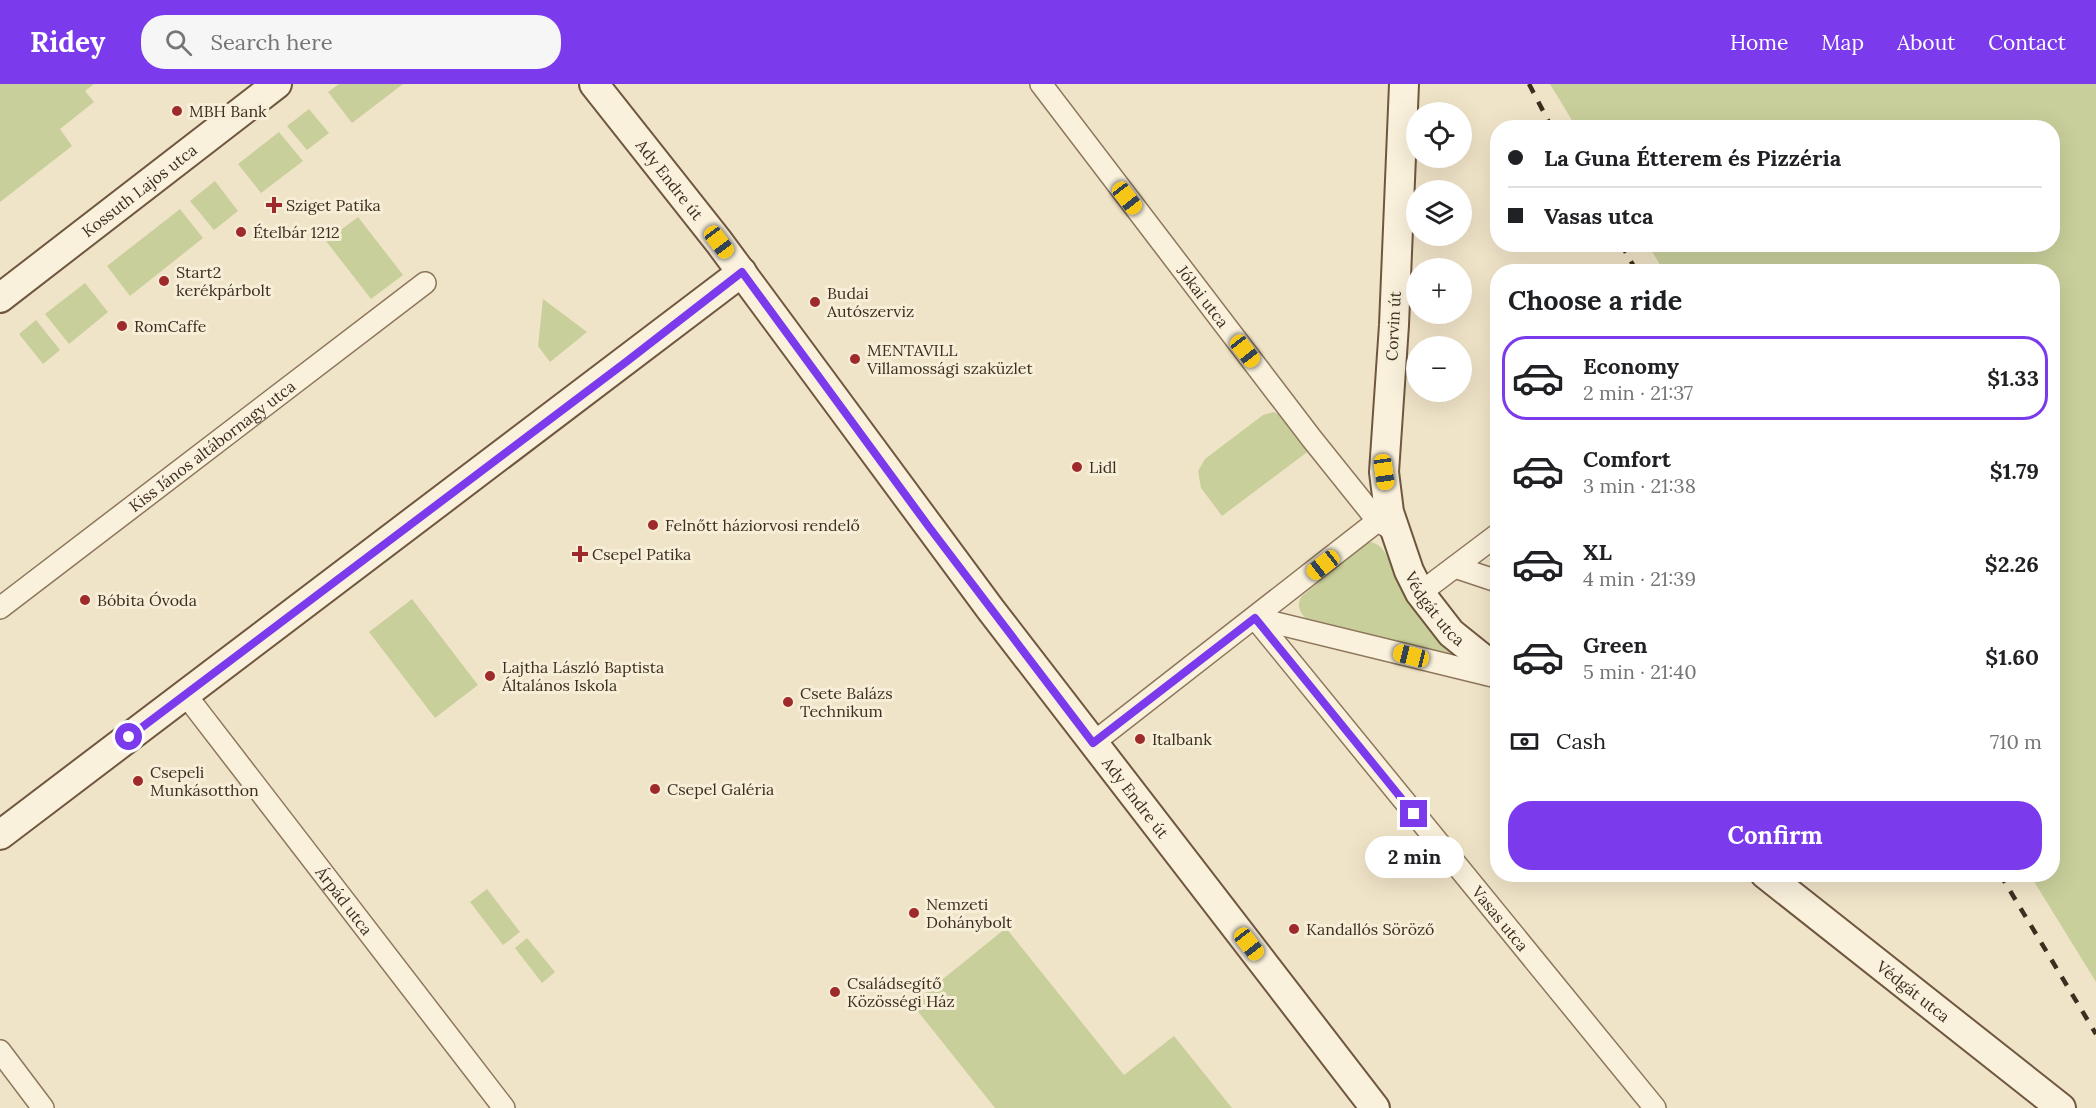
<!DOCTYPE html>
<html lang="en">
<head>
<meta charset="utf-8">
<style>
  :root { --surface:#fff; --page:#f6f6f6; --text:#202124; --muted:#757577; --line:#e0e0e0; --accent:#7c3aed }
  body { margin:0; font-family:Lora,serif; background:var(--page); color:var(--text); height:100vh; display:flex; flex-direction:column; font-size:22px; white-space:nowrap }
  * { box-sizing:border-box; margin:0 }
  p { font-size:20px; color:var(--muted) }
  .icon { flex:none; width:33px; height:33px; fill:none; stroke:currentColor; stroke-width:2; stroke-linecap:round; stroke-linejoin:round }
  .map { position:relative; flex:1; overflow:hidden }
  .drawer { position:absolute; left:1490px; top:180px; width:570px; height:618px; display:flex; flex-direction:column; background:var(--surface); border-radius:24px; box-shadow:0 6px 24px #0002 }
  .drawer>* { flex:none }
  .hud { position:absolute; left:1490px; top:36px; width:570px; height:132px; border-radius:24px; box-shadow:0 6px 24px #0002; display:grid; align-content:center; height:132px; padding:0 18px; background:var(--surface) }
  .fabs { position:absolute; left:1406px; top:18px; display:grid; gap:12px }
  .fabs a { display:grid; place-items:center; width:66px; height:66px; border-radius:50%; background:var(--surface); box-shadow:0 6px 24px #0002; font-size:30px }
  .end { position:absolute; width:27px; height:27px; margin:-14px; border:8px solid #7c3aed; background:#fff; box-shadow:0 0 0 3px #fff }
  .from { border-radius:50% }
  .bubble { position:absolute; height:42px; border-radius:21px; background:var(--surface); box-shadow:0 6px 24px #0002; font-size:20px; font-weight:800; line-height:42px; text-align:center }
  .car { position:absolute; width:18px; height:36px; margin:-18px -9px; border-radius:8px; box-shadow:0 0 4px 2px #0007; background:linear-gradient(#f5c518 24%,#345 0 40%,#f5c518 0 76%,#345 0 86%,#f5c518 0) }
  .hud b { display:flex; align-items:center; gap:21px; height:57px; font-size:22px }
  .hud b+b { border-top:2px solid var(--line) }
  .hud i { width:15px; height:15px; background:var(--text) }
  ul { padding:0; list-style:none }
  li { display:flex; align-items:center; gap:18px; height:84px; margin:0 12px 9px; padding:0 6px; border:3px solid transparent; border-radius:24px }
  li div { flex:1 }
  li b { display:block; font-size:22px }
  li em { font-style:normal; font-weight:800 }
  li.selected { border-color:var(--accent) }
  li>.icon { width:54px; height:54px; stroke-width:1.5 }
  h2 { padding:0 18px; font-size:27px; line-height:72px }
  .pay { display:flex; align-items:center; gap:15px; height:66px; padding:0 18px; font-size:22px }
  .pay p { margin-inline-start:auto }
  .primary-button { display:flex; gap:12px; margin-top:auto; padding:12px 18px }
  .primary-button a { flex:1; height:69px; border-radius:24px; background:var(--accent); color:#fff; font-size:24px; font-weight:800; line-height:69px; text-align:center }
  header { display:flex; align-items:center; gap:36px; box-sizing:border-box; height:84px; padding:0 30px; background:var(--accent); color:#fff }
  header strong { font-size:28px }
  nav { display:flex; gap:33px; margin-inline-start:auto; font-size:21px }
  .search { width:420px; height:54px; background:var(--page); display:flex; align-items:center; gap:15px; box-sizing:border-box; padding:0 21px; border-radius:24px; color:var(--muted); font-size:22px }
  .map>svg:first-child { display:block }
  .green { fill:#c9cf9b }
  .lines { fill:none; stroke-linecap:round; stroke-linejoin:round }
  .street-casing { stroke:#8d765c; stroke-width:24 }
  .secondary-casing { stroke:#6f573f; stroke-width:32 }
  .street { stroke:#faf1dc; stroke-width:21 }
  .secondary { stroke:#faf1dc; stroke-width:28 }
  .rail { stroke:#3d2e20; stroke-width:4.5; stroke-dasharray:10 10; stroke-linecap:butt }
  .route { stroke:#7c3aed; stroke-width:8 }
  .poi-dot { fill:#9e2a2b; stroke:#f7eed8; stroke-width:2 }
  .labels { text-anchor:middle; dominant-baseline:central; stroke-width:6; stroke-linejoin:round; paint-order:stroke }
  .poi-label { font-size:16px; fill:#3d2e20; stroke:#f7eed8; text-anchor:start }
  .street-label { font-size:16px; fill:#3d2e20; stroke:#f7eed8 }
</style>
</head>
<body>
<header>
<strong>Ridey</strong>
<div class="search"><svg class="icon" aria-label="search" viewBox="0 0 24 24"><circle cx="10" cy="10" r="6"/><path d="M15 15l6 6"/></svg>Search here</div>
<nav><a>Home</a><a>Map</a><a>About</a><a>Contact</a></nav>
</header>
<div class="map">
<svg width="2096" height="1024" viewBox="0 0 2096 1024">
  <rect width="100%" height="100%" fill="#f0e4c8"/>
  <g class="green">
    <path d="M0 0H94L85 7 94 18 60 45 72 62 0 118Z"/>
    <path d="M339 0H403L352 39 328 8Z"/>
    <path d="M1550 0H2096V898L2030 791 2052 790V188L1664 187 1648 161 2052 160V44L1576 43Z"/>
    <path d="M309 25 329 49 307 66 287 42Z"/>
    <path d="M279 48 303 77 261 109 238 80Z"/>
    <path d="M215 97 238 127 214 146 190 117Z"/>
    <path d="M180 125 203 154 130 212 107 182Z"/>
    <path d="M358 133 403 191 371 215 326 157Z"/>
    <path d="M85 199 108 228 69 260 45 230Z"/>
    <path d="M543 215 587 248 550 278 538 262Z"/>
    <path d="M36 236 60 266 43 280 19 250Z"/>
    <path d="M1273 328 1284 332 1310 366 1222 432 1201 404 1198 387 1205 375 1263 331Z"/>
    <path d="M1371 458C1388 462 1389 482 1397 495 1414 523 1438 548 1459 573L1457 576 1312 540C1303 533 1294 523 1302 512L1364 461Z"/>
    <path d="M412 515 478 601 435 634 369 548Z"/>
    <path d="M487 805 520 848 503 861 470 818Z"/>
    <path d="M1006 844 1124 991 1174 952 1232 1024H995L912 920Z"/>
    <path d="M527 854 555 888 542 899 515 864Z"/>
  </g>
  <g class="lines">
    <g class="street-casing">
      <g id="street">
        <path id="s1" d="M1041 0 1312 355 1377 436 1394 447"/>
        <path d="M1455 483 1497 497"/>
        <path d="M1420 509 1497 451"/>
        <path id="s2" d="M0 524 425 199"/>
        <path id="s3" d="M1255 534 1655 1024"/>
        <path d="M1255 534 1497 593"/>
        <path id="s4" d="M185 610 504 1024"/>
        <path d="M1093 659 1389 428"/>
        <path d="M0 967 43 1024"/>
      </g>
    </g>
    <g class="secondary-casing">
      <g id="secondary">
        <path id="s5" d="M594 0 719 158 991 526 1375 1024"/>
        <path id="s6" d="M1404 0 1394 241 1384 388 1389 428 1409 487 1420 509 1451 549 1497 586"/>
        <path id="s7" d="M0 214 277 0"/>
        <path d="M0 751 742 188"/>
        <path id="s8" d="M1765 790 2061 1024"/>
      </g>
    </g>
    <use href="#street" class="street"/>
    <use href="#secondary" class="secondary"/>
    <g class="rail">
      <path d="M1529 0 1552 44"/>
      <path d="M1621 160 1637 188"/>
      <path d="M2000 790 2096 950"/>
    </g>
  </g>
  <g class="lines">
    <path class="route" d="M129 653 626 278 742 188 929 443 1093 659 1255 534 1414 730"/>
  </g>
  <g class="poi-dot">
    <circle cx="177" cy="27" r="6"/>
    <path d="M271 112h6v6h6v6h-6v6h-6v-6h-6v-6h6z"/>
    <circle cx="241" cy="148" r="6"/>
    <circle cx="164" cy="197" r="6"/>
    <circle cx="815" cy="218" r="6"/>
    <circle cx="122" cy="242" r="6"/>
    <circle cx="855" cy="275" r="6"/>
    <circle cx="1077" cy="383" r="6"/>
    <circle cx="653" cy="441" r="6"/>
    <path d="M577 461h6v6h6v6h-6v6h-6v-6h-6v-6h6z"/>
    <circle cx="85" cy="516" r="6"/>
    <circle cx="490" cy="592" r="6"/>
    <circle cx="788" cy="618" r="6"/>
    <circle cx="1140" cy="655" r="6"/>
    <circle cx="138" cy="697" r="6"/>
    <circle cx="655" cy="705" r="6"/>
    <circle cx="914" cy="829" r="6"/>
    <circle cx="1294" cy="845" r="6"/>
    <circle cx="835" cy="908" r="6"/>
  </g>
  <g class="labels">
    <g class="poi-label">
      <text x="189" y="27">MBH Bank</text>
      <text x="286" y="121">Sziget Patika</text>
      <text x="253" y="148">Ételbár 1212</text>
      <text x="176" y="188">Start2<tspan x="176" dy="18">kerékpárbolt</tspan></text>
      <text x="827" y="209">Budai<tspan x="827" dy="18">Autószerviz</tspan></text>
      <text x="134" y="242">RomCaffe</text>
      <text x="867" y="266">MENTAVILL<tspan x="867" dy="18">Villamossági szaküzlet</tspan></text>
      <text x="1089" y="383">Lidl</text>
      <text x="665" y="441">Felnőtt háziorvosi rendelő</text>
      <text x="592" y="470">Csepel Patika</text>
      <text x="97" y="516">Bóbita Óvoda</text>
      <text x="502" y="583">Lajtha László Baptista<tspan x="502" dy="18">Általános Iskola</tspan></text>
      <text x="800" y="609">Csete Balázs<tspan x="800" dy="18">Technikum</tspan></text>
      <text x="1152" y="655">Italbank</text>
      <text x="150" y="688">Csepeli<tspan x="150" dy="18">Munkásotthon</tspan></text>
      <text x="667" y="705">Csepel Galéria</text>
      <text x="926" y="820">Nemzeti<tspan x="926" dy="18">Dohánybolt</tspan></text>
      <text x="1306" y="845">Kandallós Söröző</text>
      <text x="847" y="899">Családsegítő<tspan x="847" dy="18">Közösségi Ház</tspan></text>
    </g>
    <g class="street-label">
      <text stroke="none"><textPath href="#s5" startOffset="122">Ady Endre út</textPath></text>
      <text stroke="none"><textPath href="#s7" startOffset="176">Kossuth Lajos utca</textPath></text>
      <text stroke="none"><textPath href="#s1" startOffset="267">Jókai utca</textPath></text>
      <text transform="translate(1393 242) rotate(-87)">Corvin út</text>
      <text stroke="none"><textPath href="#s2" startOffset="267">Kiss János altábornagy utca</textPath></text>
      <text stroke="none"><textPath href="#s6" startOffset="537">Védgát utca</textPath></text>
      <text stroke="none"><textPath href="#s5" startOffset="896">Ady Endre út</textPath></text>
      <text stroke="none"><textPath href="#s4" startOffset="261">Árpád utca</textPath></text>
      <text stroke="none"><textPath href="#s3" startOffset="388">Vasas utca</textPath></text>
      <text stroke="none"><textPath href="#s8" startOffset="189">Védgát utca</textPath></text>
    </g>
  </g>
</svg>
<div class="fabs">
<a><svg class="icon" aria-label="locate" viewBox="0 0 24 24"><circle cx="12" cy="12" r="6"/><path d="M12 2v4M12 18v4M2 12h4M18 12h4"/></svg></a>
<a><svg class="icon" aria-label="layers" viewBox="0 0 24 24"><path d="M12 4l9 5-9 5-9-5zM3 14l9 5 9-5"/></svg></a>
<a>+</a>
<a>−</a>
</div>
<i class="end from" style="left:129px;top:653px"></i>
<i class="end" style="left:1414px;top:730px"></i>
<div class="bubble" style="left:1365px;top:752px;width:99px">2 min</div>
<i class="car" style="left:1127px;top:114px;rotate:142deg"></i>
<i class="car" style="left:719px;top:158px;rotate:143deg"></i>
<i class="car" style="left:1245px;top:267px;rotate:142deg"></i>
<i class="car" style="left:1384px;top:388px;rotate:172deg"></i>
<i class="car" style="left:1323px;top:481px;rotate:232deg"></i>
<i class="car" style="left:1411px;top:572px;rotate:284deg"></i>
<i class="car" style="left:1249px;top:860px;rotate:142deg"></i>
<div class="hud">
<b><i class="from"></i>La Guna Étterem és Pizzéria</b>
<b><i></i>Vasas utca</b>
</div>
<section class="drawer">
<h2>Choose a ride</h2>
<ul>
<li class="selected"><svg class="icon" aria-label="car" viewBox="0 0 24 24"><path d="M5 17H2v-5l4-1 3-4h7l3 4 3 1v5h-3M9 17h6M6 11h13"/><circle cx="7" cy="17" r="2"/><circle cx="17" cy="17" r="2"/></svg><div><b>Economy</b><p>2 min · 21:37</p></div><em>$1.33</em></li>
<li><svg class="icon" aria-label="car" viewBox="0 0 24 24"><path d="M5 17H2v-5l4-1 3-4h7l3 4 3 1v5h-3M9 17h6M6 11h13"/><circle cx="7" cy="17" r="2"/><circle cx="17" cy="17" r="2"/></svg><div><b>Comfort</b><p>3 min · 21:38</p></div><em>$1.79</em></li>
<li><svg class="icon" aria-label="car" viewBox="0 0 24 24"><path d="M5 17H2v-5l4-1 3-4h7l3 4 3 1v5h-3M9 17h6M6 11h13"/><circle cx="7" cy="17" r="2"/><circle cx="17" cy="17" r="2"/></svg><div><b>XL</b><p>4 min · 21:39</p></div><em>$2.26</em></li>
<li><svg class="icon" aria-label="car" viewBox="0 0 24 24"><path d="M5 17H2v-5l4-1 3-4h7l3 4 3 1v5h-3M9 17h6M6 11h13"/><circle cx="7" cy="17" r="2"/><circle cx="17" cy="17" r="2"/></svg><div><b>Green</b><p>5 min · 21:40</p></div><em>$1.60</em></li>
</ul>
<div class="pay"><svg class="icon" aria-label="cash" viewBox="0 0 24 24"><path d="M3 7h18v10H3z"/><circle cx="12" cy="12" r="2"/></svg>Cash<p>710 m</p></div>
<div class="primary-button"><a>Confirm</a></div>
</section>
</div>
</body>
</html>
